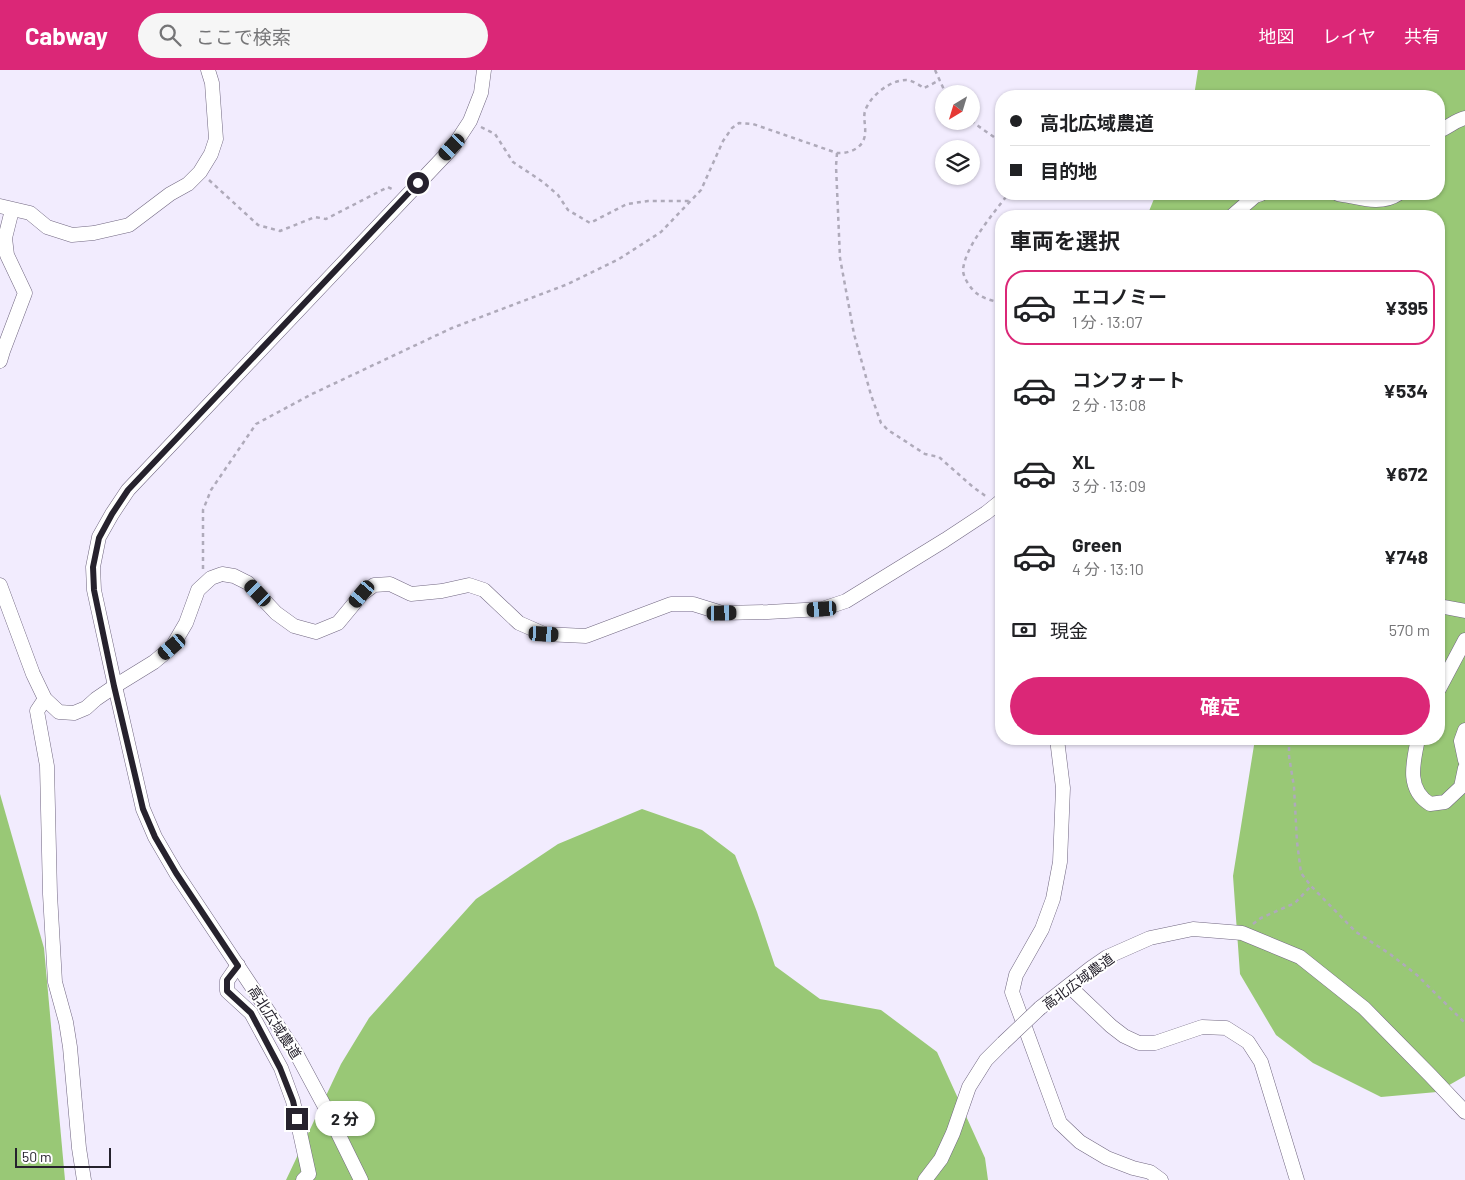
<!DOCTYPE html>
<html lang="ja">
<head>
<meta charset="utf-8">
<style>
  :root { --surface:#fff; --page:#f6f6f6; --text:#202124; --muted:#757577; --line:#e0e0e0; --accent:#db2777 }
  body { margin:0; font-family:Barlow,"Noto Sans JP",sans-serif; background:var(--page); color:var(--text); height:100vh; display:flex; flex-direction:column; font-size:19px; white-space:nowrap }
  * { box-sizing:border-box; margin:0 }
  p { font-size:16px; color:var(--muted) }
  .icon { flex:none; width:28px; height:28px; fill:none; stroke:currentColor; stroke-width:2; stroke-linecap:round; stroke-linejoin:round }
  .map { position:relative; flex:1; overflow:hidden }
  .panel { position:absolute; left:995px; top:140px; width:450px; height:535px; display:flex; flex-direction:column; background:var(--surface); border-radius:20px; box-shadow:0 1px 4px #0004 }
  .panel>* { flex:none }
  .banner { position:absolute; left:995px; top:20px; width:450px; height:110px; border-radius:20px; box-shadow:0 1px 4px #0004; display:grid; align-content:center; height:110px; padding:0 15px; background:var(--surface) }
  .needle { width:32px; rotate:218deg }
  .buttons { position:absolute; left:935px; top:15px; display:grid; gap:10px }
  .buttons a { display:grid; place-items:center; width:45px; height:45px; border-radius:50%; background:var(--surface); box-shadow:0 1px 4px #0004; font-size:25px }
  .scale { position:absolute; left:15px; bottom:12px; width:96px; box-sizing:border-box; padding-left:5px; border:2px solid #26222d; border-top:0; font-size:14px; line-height:18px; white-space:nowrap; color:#26222d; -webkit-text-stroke:4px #fff; paint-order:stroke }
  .end { position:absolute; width:22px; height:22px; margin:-11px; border:6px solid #26222d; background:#fff; box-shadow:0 0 0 2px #fff }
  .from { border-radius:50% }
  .bubble { position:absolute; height:35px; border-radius:18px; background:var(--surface); box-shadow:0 1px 4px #0004; font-size:16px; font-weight:700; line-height:35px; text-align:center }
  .car { position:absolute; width:15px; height:30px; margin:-15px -8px; border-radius:6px; box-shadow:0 0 4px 1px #0007; background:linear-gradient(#222 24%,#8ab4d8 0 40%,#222 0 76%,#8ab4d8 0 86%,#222 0) }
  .banner b { display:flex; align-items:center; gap:18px; height:48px; font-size:19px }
  .banner b+b { border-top:1px solid var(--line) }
  .banner i { width:12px; height:12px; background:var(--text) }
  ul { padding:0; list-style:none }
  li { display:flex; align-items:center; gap:15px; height:75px; margin:0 10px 8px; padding:0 5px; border:2px solid transparent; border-radius:20px }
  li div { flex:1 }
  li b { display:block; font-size:19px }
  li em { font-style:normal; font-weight:700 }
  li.on { border-color:var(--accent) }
  li>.icon { width:45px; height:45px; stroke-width:1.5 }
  h2 { padding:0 15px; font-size:22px; line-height:60px }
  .pay { display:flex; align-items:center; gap:12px; height:55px; padding:0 15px; font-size:19px }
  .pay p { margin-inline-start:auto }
  .button { display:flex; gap:10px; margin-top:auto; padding:10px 15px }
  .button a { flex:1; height:58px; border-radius:30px; background:var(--accent); color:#fff; font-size:20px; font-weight:700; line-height:58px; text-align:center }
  header { display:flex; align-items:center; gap:30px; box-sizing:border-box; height:70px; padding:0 25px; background:var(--accent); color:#fff }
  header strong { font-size:24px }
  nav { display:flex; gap:28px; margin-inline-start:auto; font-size:18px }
  .search { width:350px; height:45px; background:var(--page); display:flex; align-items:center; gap:12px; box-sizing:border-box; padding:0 18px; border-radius:28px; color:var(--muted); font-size:19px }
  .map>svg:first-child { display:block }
  .forest { fill:#99c876 }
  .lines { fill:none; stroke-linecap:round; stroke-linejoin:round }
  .minor-casing { stroke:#716781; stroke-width:15 }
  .path { stroke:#afaaba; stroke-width:2.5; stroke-dasharray:4 4; stroke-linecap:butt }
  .minor { stroke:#fff; stroke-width:14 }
  .minor-bridge-casing { stroke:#716781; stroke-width:15; stroke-linecap:butt }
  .minor-bridge { stroke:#fff; stroke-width:14 }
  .route { stroke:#26222d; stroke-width:6 }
  .labels { text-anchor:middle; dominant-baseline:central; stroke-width:4; stroke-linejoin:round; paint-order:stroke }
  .street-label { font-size:14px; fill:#26222d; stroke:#fff }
</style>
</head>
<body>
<header>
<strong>Cabway</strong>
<div class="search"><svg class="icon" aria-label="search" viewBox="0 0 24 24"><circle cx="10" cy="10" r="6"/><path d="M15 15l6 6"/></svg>ここで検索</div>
<nav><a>地図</a><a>レイヤ</a><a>共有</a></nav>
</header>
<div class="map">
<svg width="1465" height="1110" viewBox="0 0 1465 1110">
  <rect width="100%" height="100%" fill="#f2ecfe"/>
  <g class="forest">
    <path d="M1198 0H1465V1006L1437 1022 1381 1027 1313 993 1276 965 1240 904 1233 806 1255 669H1439V146H1147L1156 124H1439V26H1194Z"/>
    <path d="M0 724 44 878 65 1110H0Z"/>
    <path d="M642 739 702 760 735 785 757 842 775 896 820 929 881 940 937 982 985 1088 988 1110H286L341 994 369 948 476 829 558 774Z"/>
  </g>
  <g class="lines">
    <g class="minor-casing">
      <g id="minor">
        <path d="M1439 61C1449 57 1454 51 1465 48"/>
        <path d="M1338 124C1358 127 1380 136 1398 124"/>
        <path d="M0 136 30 143 47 157 72 165 94 163 129 155 170 124 188 114 200 102 211 84 216 69 212 13 208 0"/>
        <path d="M1232 146 1255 126 1261 124"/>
        <path d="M0 291 3 281 25 223 7 185 5 168 12 140"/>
        <path d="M0 515 33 604 45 629 59 642 74 643 86 638 96 629 115 616 154 592 172 577 186 553 198 520 211 508 222 504 234 506 248 513 276 543 294 556 316 562 338 553 362 524 374 515 390 514 411 524 442 521 469 515 484 520 519 553 544 564 586 566 671 534H693L722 543 768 542 822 539 846 531 945 470 986 443 1001 431"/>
        <path d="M1439 536 1465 541"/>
        <path d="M1439 619 1465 570"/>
        <path d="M45 629 37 641 47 696 50 824 55 912 66 952 70 977 79 1078 84 1110"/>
        <path d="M1465 660 1461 671 1465 690"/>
        <path d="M1057 669 1063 718 1060 792 1053 829 1042 859 1016 905 1012 922 1060 1053 1080 1072 1107 1088 1133 1098 1150 1102 1161 1110"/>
        <path d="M1418 669C1413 693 1406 719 1430 734L1445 732 1461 717 1465 698"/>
        <path d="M238 895 227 911V921L251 943 281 998 293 1031 309 1104 303 1110"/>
        <path d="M1069 916 1111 956 1124 966 1139 973H1155L1202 957 1226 958 1248 972 1261 992 1297 1110"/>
        <path d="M1040 938 1091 898 1107 887 1150 868 1193 859 1242 863 1300 887 1364 938 1431 1006 1465 1042"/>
        <path d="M361 1110 325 1037 296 983 176 803 155 767 143 739 115 616 94 520 93 497 99 467 112 444 128 420 453 77 470 51 481 23 484 0"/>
        <path d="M925 1110 941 1089 953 1063 969 1017 986 990 1003 973"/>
      </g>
    </g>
    <g class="path">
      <path d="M935 0 946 24"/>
      <path d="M971 51 1001 72"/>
      <path d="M481 57 495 64 513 92 543 112 558 125 568 140 590 153 627 134 648 131H691"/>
      <path d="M837 83 836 96 840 188 854 264 871 325 881 353 888 360 925 384 939 387 973 417 987 427"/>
      <path d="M209 110 258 155 280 161 315 147 326 149 388 117 394 120"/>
      <path d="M1001 233C994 231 985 229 979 225 972 221 963 208 963 200 965 176 994 143 1008 124"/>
      <path d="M203 499V440L211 420 256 354 312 324 452 258 568 214 619 189 661 162 701 120 723 71 732 58 739 53 753 54 837 83C849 84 864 78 865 64 866 56 863 48 865 41 870 26 890 10 906 10 912 10 919 15 924 18L940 10"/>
      <path d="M1289 669V686L1294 717 1297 772 1301 803 1311 816 1356 862 1390 884 1417 905 1465 953"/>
      <path d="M1253 854 1261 848 1295 833 1311 816"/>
    </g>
    <use href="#minor" class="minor"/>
    <g class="minor-bridge-casing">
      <path id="minor-bridge" d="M1003 973 1040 938"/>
    </g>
    <use href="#minor-bridge" class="minor-bridge"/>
  </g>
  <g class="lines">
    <path class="route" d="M297 1049 293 1031 280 998 251 943 227 921V910L238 896 176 803 155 767 143 739 114 616 94 520 93 497 99 468 112 444 128 420 418 113"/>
  </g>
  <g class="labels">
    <g class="street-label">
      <text transform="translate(1078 911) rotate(-36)">高北広域農道</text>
      <text transform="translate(275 952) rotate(57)">高北広域農道</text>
    </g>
  </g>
</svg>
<div class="buttons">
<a><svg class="needle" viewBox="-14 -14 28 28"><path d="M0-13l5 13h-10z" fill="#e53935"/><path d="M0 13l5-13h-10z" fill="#757577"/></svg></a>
<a><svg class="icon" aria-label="layers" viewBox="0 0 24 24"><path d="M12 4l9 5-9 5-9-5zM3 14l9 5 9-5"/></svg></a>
</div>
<div class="scale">50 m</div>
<i class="end from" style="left:418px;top:113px"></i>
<i class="end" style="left:297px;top:1049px"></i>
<div class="bubble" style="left:315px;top:1031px;width:60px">2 分</div>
<i class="car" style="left:452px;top:77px;rotate:223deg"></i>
<i class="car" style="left:258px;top:523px;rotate:316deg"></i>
<i class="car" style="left:362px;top:524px;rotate:220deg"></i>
<i class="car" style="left:822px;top:539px;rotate:266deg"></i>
<i class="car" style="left:722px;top:543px;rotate:89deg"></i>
<i class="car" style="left:544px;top:564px;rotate:93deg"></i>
<i class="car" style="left:172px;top:577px;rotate:230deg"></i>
<div class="banner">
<b><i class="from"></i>高北広域農道</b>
<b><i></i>目的地</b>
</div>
<section class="panel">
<h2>車両を選択</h2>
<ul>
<li class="on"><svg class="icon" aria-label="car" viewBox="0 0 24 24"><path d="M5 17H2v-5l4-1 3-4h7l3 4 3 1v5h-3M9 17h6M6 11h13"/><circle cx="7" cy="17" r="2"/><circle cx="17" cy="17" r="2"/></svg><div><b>エコノミー</b><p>1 分 · 13:07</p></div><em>¥395</em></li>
<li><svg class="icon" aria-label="car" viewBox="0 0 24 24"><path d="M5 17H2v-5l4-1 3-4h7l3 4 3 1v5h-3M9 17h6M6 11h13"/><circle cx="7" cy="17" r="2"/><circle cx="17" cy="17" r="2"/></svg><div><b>コンフォート</b><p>2 分 · 13:08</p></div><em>¥534</em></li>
<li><svg class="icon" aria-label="car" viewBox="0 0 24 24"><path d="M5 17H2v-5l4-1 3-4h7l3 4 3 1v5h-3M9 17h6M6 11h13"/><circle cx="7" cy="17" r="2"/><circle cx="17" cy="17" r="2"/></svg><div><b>XL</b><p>3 分 · 13:09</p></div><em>¥672</em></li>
<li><svg class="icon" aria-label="car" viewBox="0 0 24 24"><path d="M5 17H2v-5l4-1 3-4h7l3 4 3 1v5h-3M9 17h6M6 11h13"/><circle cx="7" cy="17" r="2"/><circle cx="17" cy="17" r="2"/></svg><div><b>Green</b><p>4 分 · 13:10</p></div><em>¥748</em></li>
</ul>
<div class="pay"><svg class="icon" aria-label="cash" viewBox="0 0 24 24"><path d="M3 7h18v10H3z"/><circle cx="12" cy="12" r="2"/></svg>現金<p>570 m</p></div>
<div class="button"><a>確定</a></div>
</section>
</div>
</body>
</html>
